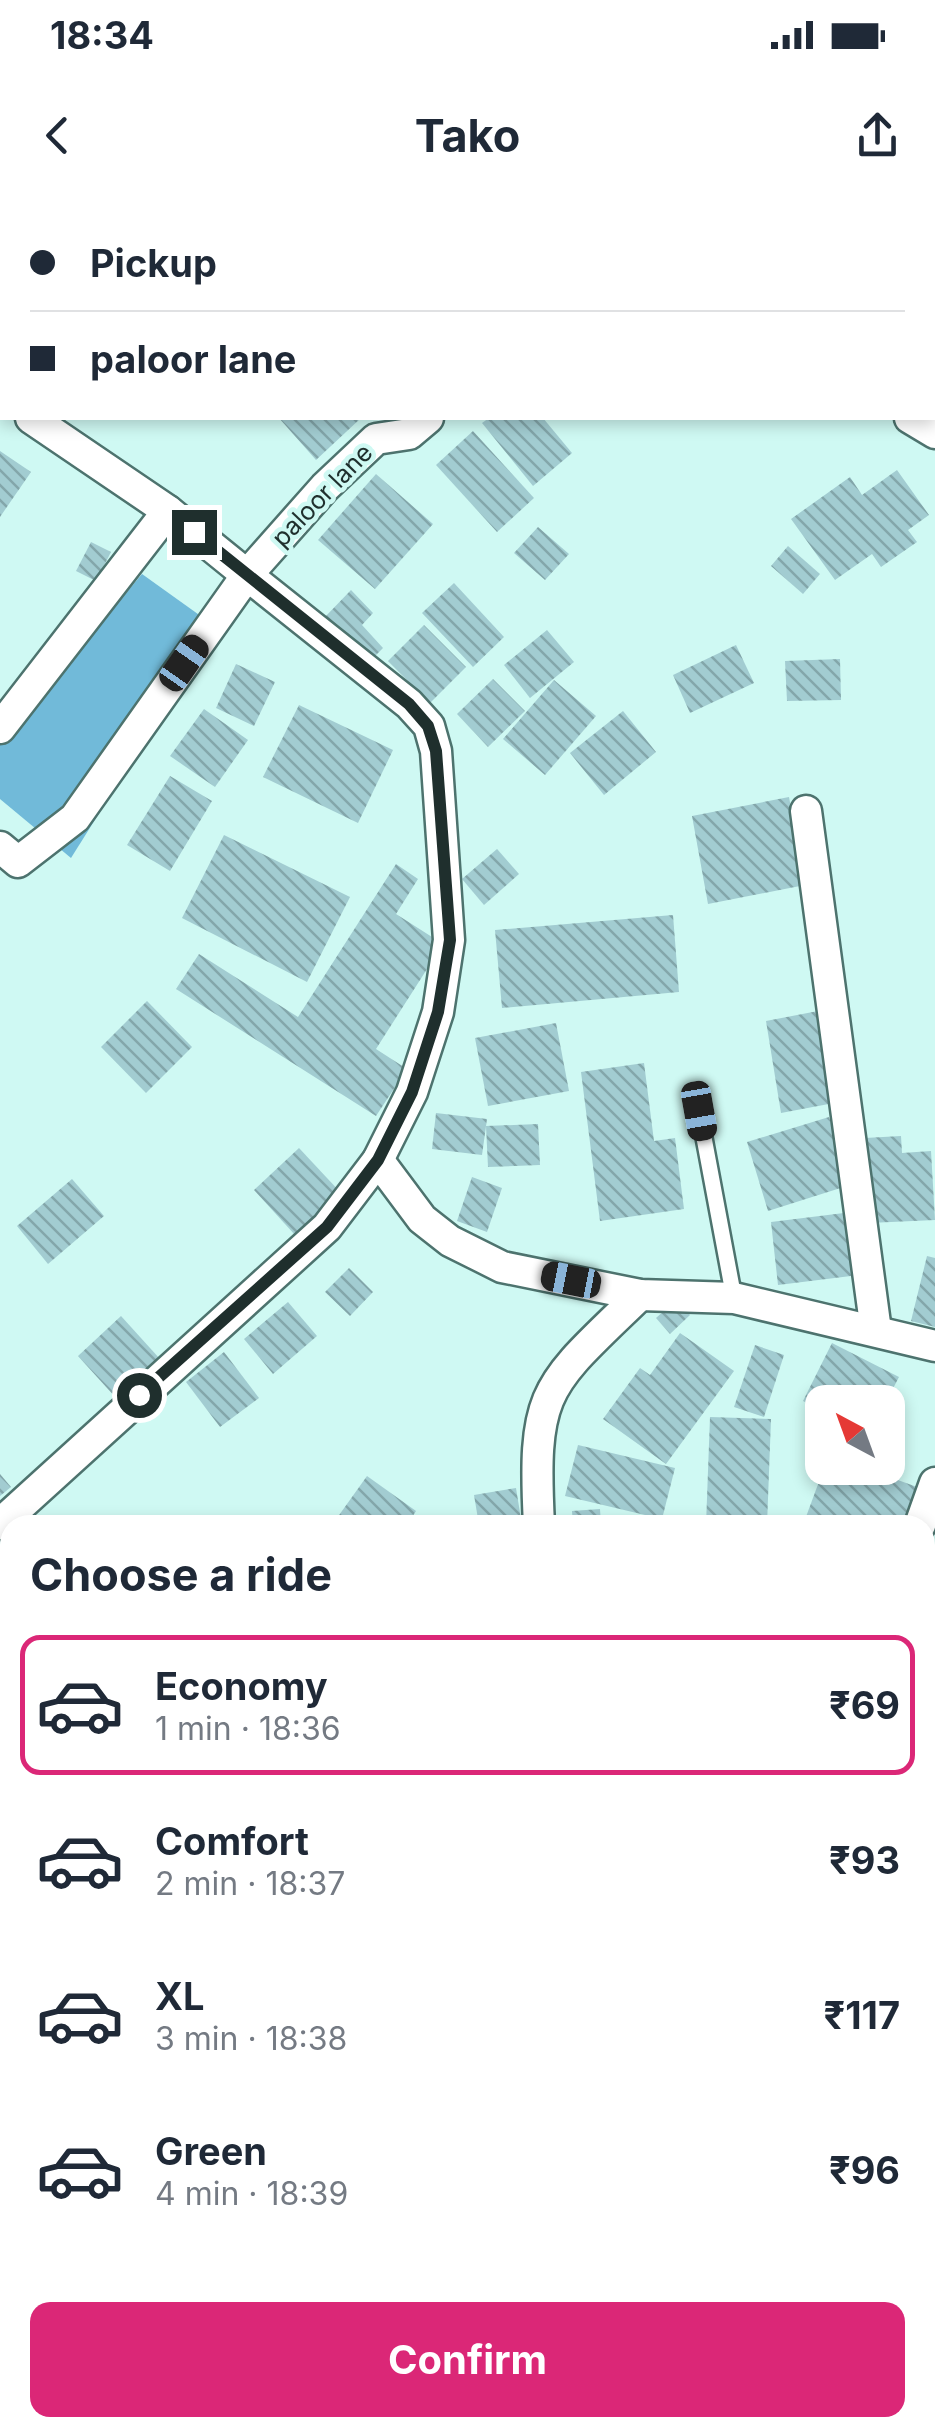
<!DOCTYPE html>
<html lang="en">
<head>
<meta charset="utf-8">
<style>
  :root { --surface:#fff; --page:#f6f6f7; --text:#1f2937; --muted:#747a83; --line:#e0e1e3; --accent:#db2777 }
  body { margin:0; font-family:Inter,sans-serif; background:var(--page); color:var(--text); height:100vh; display:flex; flex-direction:column; font-size:38px; white-space:nowrap }
  * { box-sizing:border-box; margin:0 }
  p { font-size:32px; color:var(--muted) }
  .icon { flex:none; width:55px; height:55px; fill:none; stroke:currentColor; stroke-width:2; stroke-linecap:round; stroke-linejoin:round }
  .map { position:relative; flex:1; overflow:hidden }
  .side { position:absolute; left:0px; top:1315px; width:935px; height:922px; display:flex; flex-direction:column; background:var(--surface); border-radius:30px 30px 0 0; box-shadow:0 5px 15px #0003 }
  .side>* { flex:none }
  .banner { position:absolute; left:0px; top:0px; width:935px; height:220px; box-shadow:0 5px 15px #0003; display:grid; align-content:center; height:220px; padding:0 30px; background:var(--surface) }
  .needle { width:65px; rotate:319deg }
  .controls { position:absolute; left:805px; top:1185px; display:grid; gap:20px }
  .controls a { display:grid; place-items:center; width:100px; height:100px; border-radius:20px; background:var(--surface); box-shadow:0 5px 15px #0003; font-size:50px }
  .end { position:absolute; width:45px; height:45px; margin:-22px; border:12px solid #1f2f2d; background:#fff; box-shadow:0 0 0 5px #fff }
  .from { border-radius:50% }
  .car { position:absolute; width:30px; height:60px; margin:-30px -15px; border-radius:12px; box-shadow:0 0 8px 2px #0007; background:linear-gradient(#222 24%,#8ab4d8 0 40%,#222 0 76%,#8ab4d8 0 86%,#222 0) }
  .banner b { display:flex; align-items:center; gap:35px; height:95px; font-size:38px }
  .banner b+b { border-top:2px solid var(--line) }
  .banner i { width:25px; height:25px; background:var(--text) }
  ul { padding:0; list-style:none }
  li { display:flex; align-items:center; gap:30px; height:140px; margin:0 20px 15px; padding:0 10px; border:5px solid transparent; border-radius:20px }
  li div { flex:1 }
  li b { display:block; font-size:38px }
  li em { font-style:normal; font-weight:700 }
  li.current { border-color:var(--accent) }
  li>.icon { width:90px; height:90px; stroke-width:1.5 }
  h2 { padding:0 30px; font-size:45px; line-height:120px }
  .primary-button { display:flex; gap:20px; margin-top:auto; padding:20px 30px }
  .primary-button a { flex:1; height:115px; border-radius:20px; background:var(--accent); color:#fff; font-size:40px; font-weight:700; line-height:115px; text-align:center }
  .status { display:flex; justify-content:space-between; align-items:center; height:70px; padding:0 50px; background:var(--surface); direction:ltr }
  .status svg { height:28px; fill:currentColor }
  header { display:flex; justify-content:space-between; align-items:center; height:130px; padding:0 30px; background:var(--surface); font-size:45px; font-weight:700 }
  .map>svg:first-child { display:block }
  .water { fill:#71bad9 }
  .building { fill:url(#building-back-hatch) }
  .lines { fill:none; stroke-linecap:round; stroke-linejoin:round }
  .service-casing { stroke:#4d736e; stroke-width:20 }
  .minor-casing { stroke:#4d736e; stroke-width:35 }
  .primary-casing { stroke:#4d736e; stroke-width:52 }
  .service { stroke:#fff; stroke-width:15 }
  .minor { stroke:#fff; stroke-width:30 }
  .primary { stroke:#fff; stroke-width:48 }
  .route { stroke:#1f2f2d; stroke-width:12 }
  .labels { text-anchor:middle; dominant-baseline:central; stroke-width:9; stroke-linejoin:round; paint-order:stroke }
  .street-label { font-size:25px; fill:#1f2f2d; stroke:#cff9f3 }
</style>
</head>
<body>
<div class="status"><b>18:34</b><svg viewBox="0 0 49 12"><path d="M0 12V9h3v3zM5 12V6h3v6zM10 12V3h3v9zM15 12V0h3v12zM26 1h20v11H26zM47 4h2v5h-2z"/></svg></div>
<header><svg class="icon" aria-label="back" viewBox="0 0 24 24"><path d="M15 5l-7 7 7 7"/></svg>Tako<svg class="icon" aria-label="share" viewBox="0 0 24 24"><path d="M12 15V3M7 8l5-5 5 5M5 13v7h14v-7"/></svg></header>
<div class="map">
<svg width="935" height="2236" viewBox="0 0 935 2236">
  <defs>
    <pattern id="building-back-hatch" width="6" height="6" patternUnits="userSpaceOnUse" patternTransform="scale(2.5)"><rect width="6" height="6" fill="#a2ccd1"/><path d="M-1 5l2 2M0 0l6 6M5-1l2 2" fill="none" stroke="#83a6aa"/></pattern>
  </defs>
  <rect width="100%" height="100%" fill="#cff9f3"/>
  <path class="water" d="M142 374 216 427 71 658 0 599V543Z"/>
  <g class="building">
    <path d="M279 218H361L316 260Z"/>
    <path d="M489 218H543L572 253 533 286 482 223Z"/>
    <path d="M473 231 534 298 497 332 436 265Z"/>
    <path d="M0 251 31 272 0 317Z"/>
    <path d="M897 270 929 315 908 330 917 342 881 367 872 354 835 380 791 319 850 277 862 295Z"/>
    <path d="M376 274 433 324 375 389 318 340Z"/>
    <path d="M538 327 569 354 545 380 514 353Z"/>
    <path d="M91 342 111 352 96 381 76 371Z"/>
    <path d="M788 346 820 374 803 394 771 366Z"/>
    <path d="M454 383 504 437 473 467 422 413Z"/>
    <path d="M351 390 373 413 362 425 383 448 369 462 325 417Z"/>
    <path d="M424 425 466 467 430 503 388 461Z"/>
    <path d="M547 430 574 462 530 498 504 465Z"/>
    <path d="M736 445 754 483 690 513 673 475Z"/>
    <path d="M840 459 841 500 787 501 785 461Z"/>
    <path d="M236 464 275 482 254 526 216 508Z"/>
    <path d="M493 479 525 511 488 547 457 514Z"/>
    <path d="M554 480 596 516 545 575 503 539Z"/>
    <path d="M299 505 393 550 358 623 263 577Z"/>
    <path d="M204 509 248 540 215 587 170 556Z"/>
    <path d="M623 511 656 552 604 595 570 553Z"/>
    <path d="M170 576 212 601 170 671 127 645Z"/>
    <path d="M789 597 805 685 708 704 692 616Z"/>
    <path d="M224 635 350 697 307 782 182 718Z"/>
    <path d="M497 649 519 674 484 705 462 679Z"/>
    <path d="M396 664 418 679 396 714 443 744 376 849 407 869 376 916 176 789 199 754 298 817Z"/>
    <path d="M673 715 679 792 502 808 495 730Z"/>
    <path d="M147 801 192 847 146 893 101 847Z"/>
    <path d="M818 811 834 903 781 913 766 821Z"/>
    <path d="M556 823 569 891 488 906 475 838Z"/>
    <path d="M644 863 654 941 675 938 684 1009 600 1021 581 872Z"/>
    <path d="M436 913 487 919 482 955 432 949Z"/>
    <path d="M829 917 850 985 768 1011 747 942Z"/>
    <path d="M538 924 540 965 488 967 486 926Z"/>
    <path d="M901 936 902 953 931 951 935 1020 869 1023 865 938Z"/>
    <path d="M299 948 341 993 295 1035 254 990Z"/>
    <path d="M472 977 502 988 487 1032 457 1021Z"/>
    <path d="M72 979 104 1016 48 1064 17 1026Z"/>
    <path d="M852 1012 859 1075 778 1085 771 1022Z"/>
    <path d="M927 1056 935 1058V1127L911 1121Z"/>
    <path d="M349 1068 373 1092 350 1116 325 1092Z"/>
    <path d="M676 1100 690 1115 670 1134 656 1118Z"/>
    <path d="M288 1102 317 1136 273 1174 244 1139Z"/>
    <path d="M121 1116 160 1159 117 1199 78 1156Z"/>
    <path d="M680 1133 734 1171 666 1264 603 1219 640 1168 650 1175Z"/>
    <path d="M832 1143 899 1177 886 1202H822V1211L803 1201Z"/>
    <path d="M755 1145 784 1155 764 1217 734 1207Z"/>
    <path d="M224 1152 259 1198 220 1227 186 1182Z"/>
    <path d="M710 1217 771 1219 767 1325H706Z"/>
    <path d="M578 1245 675 1268 662 1319 565 1296Z"/>
    <path d="M824 1268H865L917 1287 903 1325H803Z"/>
    <path d="M0 1274 11 1287 0 1296Z"/>
    <path d="M367 1276 416 1311 407 1325H332Z"/>
    <path d="M516 1288 522 1325H479L474 1295Z"/>
    <path d="M600 1309 601 1325H573L572 1311Z"/>
    <path d="M925 1397 935 1401V1440L925 1435Z"/>
    <path d="M0 1442 10 1451V1505L0 1496Z"/>
    <path d="M10 1529V1554L0 1546Z"/>
    <path d="M0 1659 10 1666V1757L4 1766 0 1763Z"/>
    <path d="M0 1913 10 1917 8 2073 0 2070Z"/>
    <path d="M925 2053 935 2054V2136L925 2135Z"/>
    <path d="M0 2081 10 2085V2137L0 2133Z"/>
    <path d="M283 2228H351L363 2233 280 2236Z"/>
    <path d="M368 2228H371L390 2236H364Z"/>
  </g>
  <g class="lines">
    <g class="service-casing">
      <g id="service">
        <path d="M699 911 734 1098"/>
        <path d="M564 2236 566 2228"/>
      </g>
    </g>
    <g class="minor-casing">
      <g id="minor">
        <path d="M484 0 486 2"/>
        <path d="M800 0 801 2"/>
        <path d="M0 196 2 198"/>
        <path d="M31 218 168 311 247 375 325 287 376 239 409 234 428 218"/>
        <path d="M910 218 935 233"/>
        <path d="M0 528 168 311"/>
        <path d="M806 611 876 1131"/>
        <path d="M0 647 18 662 75 618 247 375 409 504 429 526 436 551 449 740 438 812 412 892 378 960 327 1027 0 1324"/>
        <path d="M378 960 422 1019 450 1041 502 1067 640 1095 734 1098 935 1146"/>
        <path d="M539 1325C532 1188 545 1187 640 1095"/>
        <path d="M920 1325 935 1283"/>
        <path d="M0 2203 10 2206"/>
        <path d="M77 2228 103 2236"/>
      </g>
    </g>
    <g class="primary-casing">
      <g id="primary">
        <path d="M0 1815 10 1818"/>
        <path d="M0 1894 10 1897"/>
        <path d="M925 1949 935 1951"/>
        <path d="M925 2014 935 2016"/>
      </g>
    </g>
    <use href="#service" class="service"/>
    <use href="#minor" class="minor"/>
    <use href="#primary" class="primary"/>
  </g>
  <g class="lines">
    <path class="route" d="M139 1195 327 1027 378 960 412 892 438 812 450 740 436 551 428 526 409 504 194 332"/>
  </g>
  <g class="labels">
    <g class="street-label">
      <text transform="translate(322 295) rotate(-46)">paloor lane</text>
    </g>
  </g>
</svg>
<div class="controls">
<a><svg class="needle" viewBox="-14 -14 28 28"><path d="M0-13l5 13h-10z" fill="#e53935"/><path d="M0 13l5-13h-10z" fill="#747a83"/></svg></a>
</div>
<i class="end from" style="left:139px;top:1195px"></i>
<i class="end" style="left:194px;top:332px"></i>
<i class="car" style="left:184px;top:463px;rotate:35deg"></i>
<i class="car" style="left:699px;top:911px;rotate:170deg"></i>
<i class="car" style="left:571px;top:1080px;rotate:281deg"></i>
<div class="banner">
<b><i class="from"></i>Pickup</b>
<b><i></i>paloor lane</b>
</div>
<section class="side">
<h2>Choose a ride</h2>
<ul>
<li class="current"><svg class="icon" aria-label="car" viewBox="0 0 24 24"><path d="M5 17H2v-5l4-1 3-4h7l3 4 3 1v5h-3M9 17h6M6 11h13"/><circle cx="7" cy="17" r="2"/><circle cx="17" cy="17" r="2"/></svg><div><b>Economy</b><p>1 min · 18:36</p></div><em>₹69</em></li>
<li><svg class="icon" aria-label="car" viewBox="0 0 24 24"><path d="M5 17H2v-5l4-1 3-4h7l3 4 3 1v5h-3M9 17h6M6 11h13"/><circle cx="7" cy="17" r="2"/><circle cx="17" cy="17" r="2"/></svg><div><b>Comfort</b><p>2 min · 18:37</p></div><em>₹93</em></li>
<li><svg class="icon" aria-label="car" viewBox="0 0 24 24"><path d="M5 17H2v-5l4-1 3-4h7l3 4 3 1v5h-3M9 17h6M6 11h13"/><circle cx="7" cy="17" r="2"/><circle cx="17" cy="17" r="2"/></svg><div><b>XL</b><p>3 min · 18:38</p></div><em>₹117</em></li>
<li><svg class="icon" aria-label="car" viewBox="0 0 24 24"><path d="M5 17H2v-5l4-1 3-4h7l3 4 3 1v5h-3M9 17h6M6 11h13"/><circle cx="7" cy="17" r="2"/><circle cx="17" cy="17" r="2"/></svg><div><b>Green</b><p>4 min · 18:39</p></div><em>₹96</em></li>
</ul>
<div class="primary-button"><a>Confirm</a></div>
</section>
</div>
</body>
</html>
